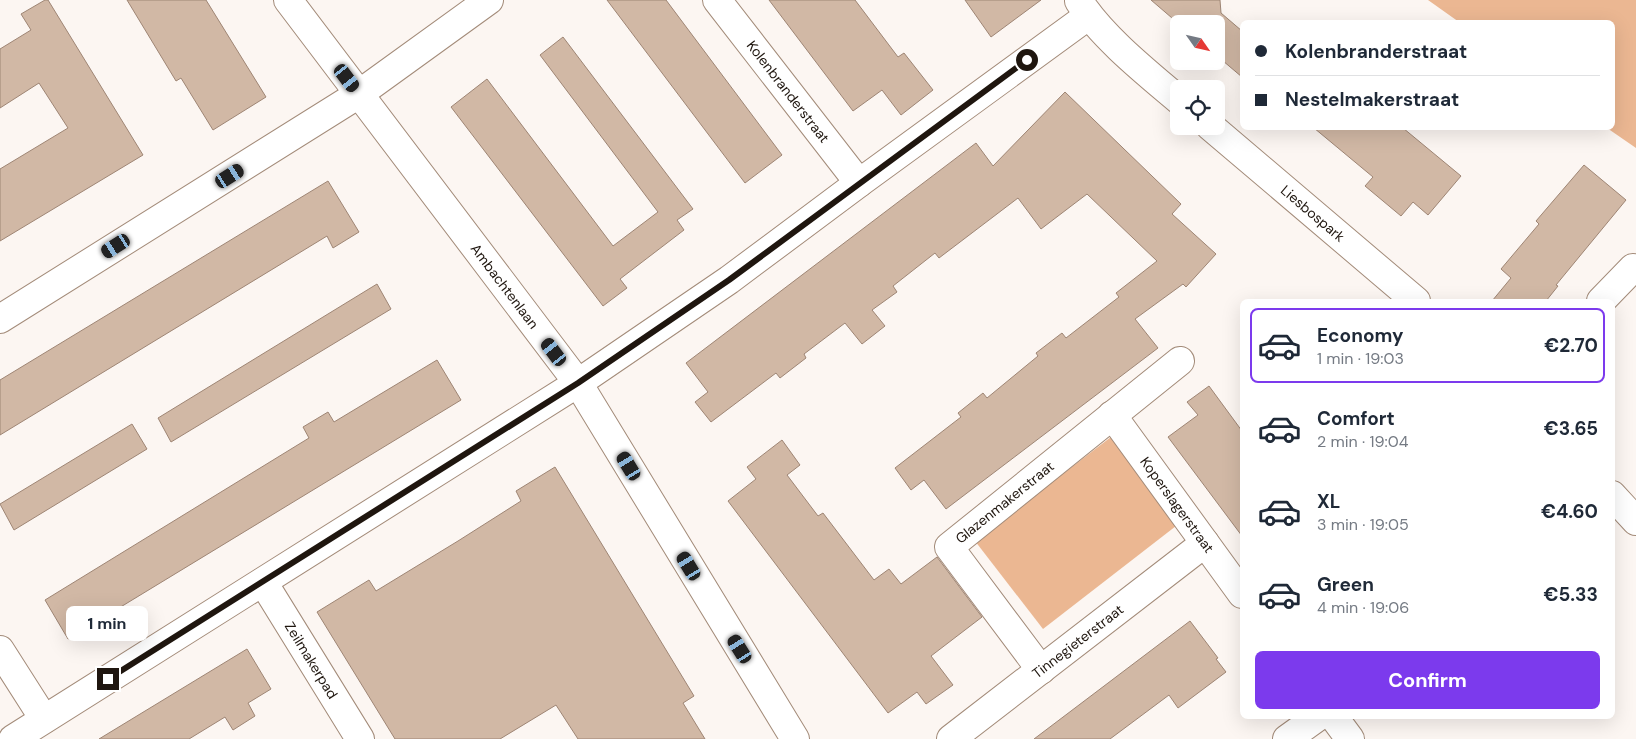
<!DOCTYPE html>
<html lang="en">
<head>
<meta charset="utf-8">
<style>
  :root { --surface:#fff; --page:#f6f6f7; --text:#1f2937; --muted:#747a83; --line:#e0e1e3; --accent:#7c3aed }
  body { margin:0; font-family:"DM Sans",sans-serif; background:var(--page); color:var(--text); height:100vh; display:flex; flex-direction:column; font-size:19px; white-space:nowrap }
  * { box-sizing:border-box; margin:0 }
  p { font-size:16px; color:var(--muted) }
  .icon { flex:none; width:28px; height:28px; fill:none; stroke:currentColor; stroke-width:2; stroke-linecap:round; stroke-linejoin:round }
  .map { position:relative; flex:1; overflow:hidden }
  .panel { position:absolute; left:1240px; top:299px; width:375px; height:420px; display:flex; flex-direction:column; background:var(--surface); border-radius:8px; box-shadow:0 5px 20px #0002 }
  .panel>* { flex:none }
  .hud { position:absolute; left:1240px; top:20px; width:375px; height:110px; border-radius:8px; box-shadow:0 5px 20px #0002; display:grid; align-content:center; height:110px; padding:0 15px; background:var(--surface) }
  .needle { width:32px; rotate:124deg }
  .fabs { position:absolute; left:1170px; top:15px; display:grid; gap:10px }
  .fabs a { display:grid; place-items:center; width:55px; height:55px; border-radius:8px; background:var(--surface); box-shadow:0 5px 20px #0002; font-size:25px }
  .end { position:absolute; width:22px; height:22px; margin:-11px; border:6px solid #1f160f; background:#fff; box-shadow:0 0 0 2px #fff }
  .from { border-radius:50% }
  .bubble { position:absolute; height:35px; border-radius:8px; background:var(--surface); box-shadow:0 5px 20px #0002; font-size:16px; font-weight:700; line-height:35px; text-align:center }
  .car { position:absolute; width:15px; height:30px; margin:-15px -8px; border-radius:6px; box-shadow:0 0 4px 1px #0007; background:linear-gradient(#222 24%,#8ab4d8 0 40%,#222 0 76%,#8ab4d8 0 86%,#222 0) }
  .hud b { display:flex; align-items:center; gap:18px; height:48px; font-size:19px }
  .hud b+b { border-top:1px solid var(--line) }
  .hud i { width:12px; height:12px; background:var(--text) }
  ul { padding:9px 0 0; list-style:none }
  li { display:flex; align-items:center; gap:15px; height:75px; margin:0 10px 8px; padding:0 5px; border:2px solid transparent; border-radius:8px }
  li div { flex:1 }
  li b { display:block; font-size:19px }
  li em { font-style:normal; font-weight:700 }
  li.current { border-color:var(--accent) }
  li>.icon { width:45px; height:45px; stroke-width:1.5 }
  .primary-button { display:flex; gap:10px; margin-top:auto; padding:10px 15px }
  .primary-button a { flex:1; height:58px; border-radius:8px; background:var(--accent); color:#fff; font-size:20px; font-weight:700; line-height:58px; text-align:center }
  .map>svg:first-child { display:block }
  .grass { fill:#ebb792 }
  .building { fill:#d1b8a5; stroke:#9e8574 }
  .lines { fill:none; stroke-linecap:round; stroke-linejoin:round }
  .street-casing { stroke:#a38b79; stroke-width:30 }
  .secondary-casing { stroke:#a38b79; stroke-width:30 }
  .street { stroke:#fff; stroke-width:28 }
  .secondary { stroke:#fff; stroke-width:28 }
  .route { stroke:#1f160f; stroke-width:6 }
  .labels { text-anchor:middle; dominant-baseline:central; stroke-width:5; stroke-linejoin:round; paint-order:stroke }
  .street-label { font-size:14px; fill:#1f160f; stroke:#fff }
</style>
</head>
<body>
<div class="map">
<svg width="1636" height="739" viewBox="0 0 1636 739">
  <rect width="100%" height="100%" fill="#fcf6f2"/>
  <g class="grass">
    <path d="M1428 0H1636V148L1607 128H1612V22H1459Z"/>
    <path d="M1111 437 1176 526 1043 629 975 541Z"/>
  </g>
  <g class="building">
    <path d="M45 0H48L143 155 0 241V169L68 128 39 83 0 108V49L31 30 21 14Z"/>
    <path d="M127 0H206L266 97 213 130 181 78 176 81Z"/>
    <path d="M607 0H666L782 155 745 183Z"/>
    <path d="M769 0H855L898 57 904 53 933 90 901 115 882 90 853 111Z"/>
    <path d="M965 0H1041L991 37Z"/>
    <path d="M1151 0H1220L1221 13 1242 31V77L1216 55V24H1179Z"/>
    <path d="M563 37 693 209 677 220 684 230 620 279 627 288 603 306 451 107 487 79 613 246 658 212 540 55Z"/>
    <path d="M1065 92 1181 204 1172 214 1216 254 1186 287 1183 284 1135 319 1158 348 946 509 924 480 911 490 895 468 961 417 958 413 983 393 987 398 1038 356 1036 353 1062 333 1066 338 1119 297 1116 293 1157 261 1087 194 1041 229 1018 198 939 258 935 253 893 286 897 292 872 310 885 326 862 344 845 323 804 354 806 358 780 378 776 373 711 422 695 402 708 392 686 363 976 143 993 166Z"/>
    <path d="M1314 128H1403L1461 176 1428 215 1413 202 1401 216 1365 186 1373 177Z"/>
    <path d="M1584 165 1626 200 1556 285 1558 286 1546 301H1492L1511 278 1501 269 1539 224 1536 221Z"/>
    <path d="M328 181 359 232 333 248 327 236 0 435V380Z"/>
    <path d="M377 284 391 309 171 442 158 418Z"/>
    <path d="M437 360 461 400 68 639 45 600 309 438 303 427 328 412 334 422Z"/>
    <path d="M1209 386 1242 431V536L1168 437 1198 415 1187 402Z"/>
    <path d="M132 424 147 449 14 530 0 504Z"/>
    <path d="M782 440 800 465 787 475 818 516 823 513 874 580 889 569 901 584 937 557 982 617 931 656 953 685 926 704 917 692 888 713 728 501 756 479 747 467Z"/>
    <path d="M555 467 694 696 683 703 705 739H578L556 705 500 739H395L317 612 369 580 376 591 458 541 521 501 516 491Z"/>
    <path d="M1190 621 1218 658 1216 659 1226 672 1178 708 1169 695 1110 739H1034Z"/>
    <path d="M247 649 271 689 248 703 255 716 233 730 225 717 189 739H99Z"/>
  </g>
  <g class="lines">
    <g class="street-casing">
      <g id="street">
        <path id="s1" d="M717 0 859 183 1088 16"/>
        <path d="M1079 1C1102 37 1146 72 1179 100"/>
        <path id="s2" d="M1210 126 1416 301"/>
        <path d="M1601 301 1633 268"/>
        <path d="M0 319 359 94 489 0"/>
        <path id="s3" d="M1112 415 1242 594"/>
        <path d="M1612 495 1636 521"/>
        <path id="s4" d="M263 582 360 739"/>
        <path d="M0 650 44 719"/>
        <path id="s5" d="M1041 670 949 547 1180 361"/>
        <path d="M1333 716 1350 739"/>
        <path d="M13 739 578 383 729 280 859 183"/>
        <path id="s6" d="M951 739 1205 543"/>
        <path d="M1287 739 1319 716"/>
      </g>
    </g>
    <g class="secondary-casing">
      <g id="secondary">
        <path id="s7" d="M288 0 578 383 795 739"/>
      </g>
    </g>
    <use href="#street" class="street"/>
    <use href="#secondary" class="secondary"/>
  </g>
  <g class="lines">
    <path class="route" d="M108 679 578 383 729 280 1027 60"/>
  </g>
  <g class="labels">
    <g class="street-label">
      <text stroke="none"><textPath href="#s1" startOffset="116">Kolenbranderstraat</textPath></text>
      <text stroke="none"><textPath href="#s2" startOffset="135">Liesbospark</textPath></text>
      <text stroke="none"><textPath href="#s7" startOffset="359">Ambachtenlaan</textPath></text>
      <text stroke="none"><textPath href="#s5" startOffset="225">Glazenmakerstraat</textPath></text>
      <text stroke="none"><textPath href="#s3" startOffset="111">Koperslagerstraat</textPath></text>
      <text stroke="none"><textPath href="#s6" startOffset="160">Tinnegieterstraat</textPath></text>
      <text stroke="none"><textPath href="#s4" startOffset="92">Zeilmakerpad</textPath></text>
    </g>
  </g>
</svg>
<div class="fabs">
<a><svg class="needle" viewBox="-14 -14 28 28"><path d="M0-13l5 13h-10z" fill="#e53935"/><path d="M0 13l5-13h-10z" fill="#747a83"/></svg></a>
<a><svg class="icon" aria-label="locate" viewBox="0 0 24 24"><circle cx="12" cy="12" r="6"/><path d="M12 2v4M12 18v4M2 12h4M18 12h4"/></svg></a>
</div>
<i class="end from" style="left:1027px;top:60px"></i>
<i class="end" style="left:108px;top:679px"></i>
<div class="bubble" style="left:66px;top:606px;width:82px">1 min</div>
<i class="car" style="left:347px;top:78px;rotate:143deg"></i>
<i class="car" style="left:230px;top:176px;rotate:58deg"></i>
<i class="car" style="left:116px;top:246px;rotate:238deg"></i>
<i class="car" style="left:554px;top:352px;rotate:323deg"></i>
<i class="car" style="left:629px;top:466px;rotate:329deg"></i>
<i class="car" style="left:689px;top:566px;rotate:329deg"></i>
<i class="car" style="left:740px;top:649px;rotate:328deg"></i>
<div class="hud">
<b><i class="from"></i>Kolenbranderstraat</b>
<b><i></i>Nestelmakerstraat</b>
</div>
<section class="panel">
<ul>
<li class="current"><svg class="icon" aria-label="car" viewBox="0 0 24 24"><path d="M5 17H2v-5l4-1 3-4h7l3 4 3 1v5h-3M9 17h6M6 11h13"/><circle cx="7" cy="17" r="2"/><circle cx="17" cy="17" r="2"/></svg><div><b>Economy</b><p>1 min · 19:03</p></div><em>€2.70</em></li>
<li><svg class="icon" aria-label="car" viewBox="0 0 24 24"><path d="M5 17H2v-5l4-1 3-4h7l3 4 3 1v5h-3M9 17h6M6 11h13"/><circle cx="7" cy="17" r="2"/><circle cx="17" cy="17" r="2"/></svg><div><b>Comfort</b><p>2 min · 19:04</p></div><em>€3.65</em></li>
<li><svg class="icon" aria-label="car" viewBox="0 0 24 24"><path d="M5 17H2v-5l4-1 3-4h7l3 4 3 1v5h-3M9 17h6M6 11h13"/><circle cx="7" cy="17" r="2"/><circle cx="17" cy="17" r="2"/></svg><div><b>XL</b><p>3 min · 19:05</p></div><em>€4.60</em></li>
<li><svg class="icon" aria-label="car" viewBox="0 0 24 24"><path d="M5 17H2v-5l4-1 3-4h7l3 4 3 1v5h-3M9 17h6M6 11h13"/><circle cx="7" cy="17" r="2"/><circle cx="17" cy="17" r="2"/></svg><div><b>Green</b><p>4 min · 19:06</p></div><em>€5.33</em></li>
</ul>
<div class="primary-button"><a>Confirm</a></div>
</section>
</div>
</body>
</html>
